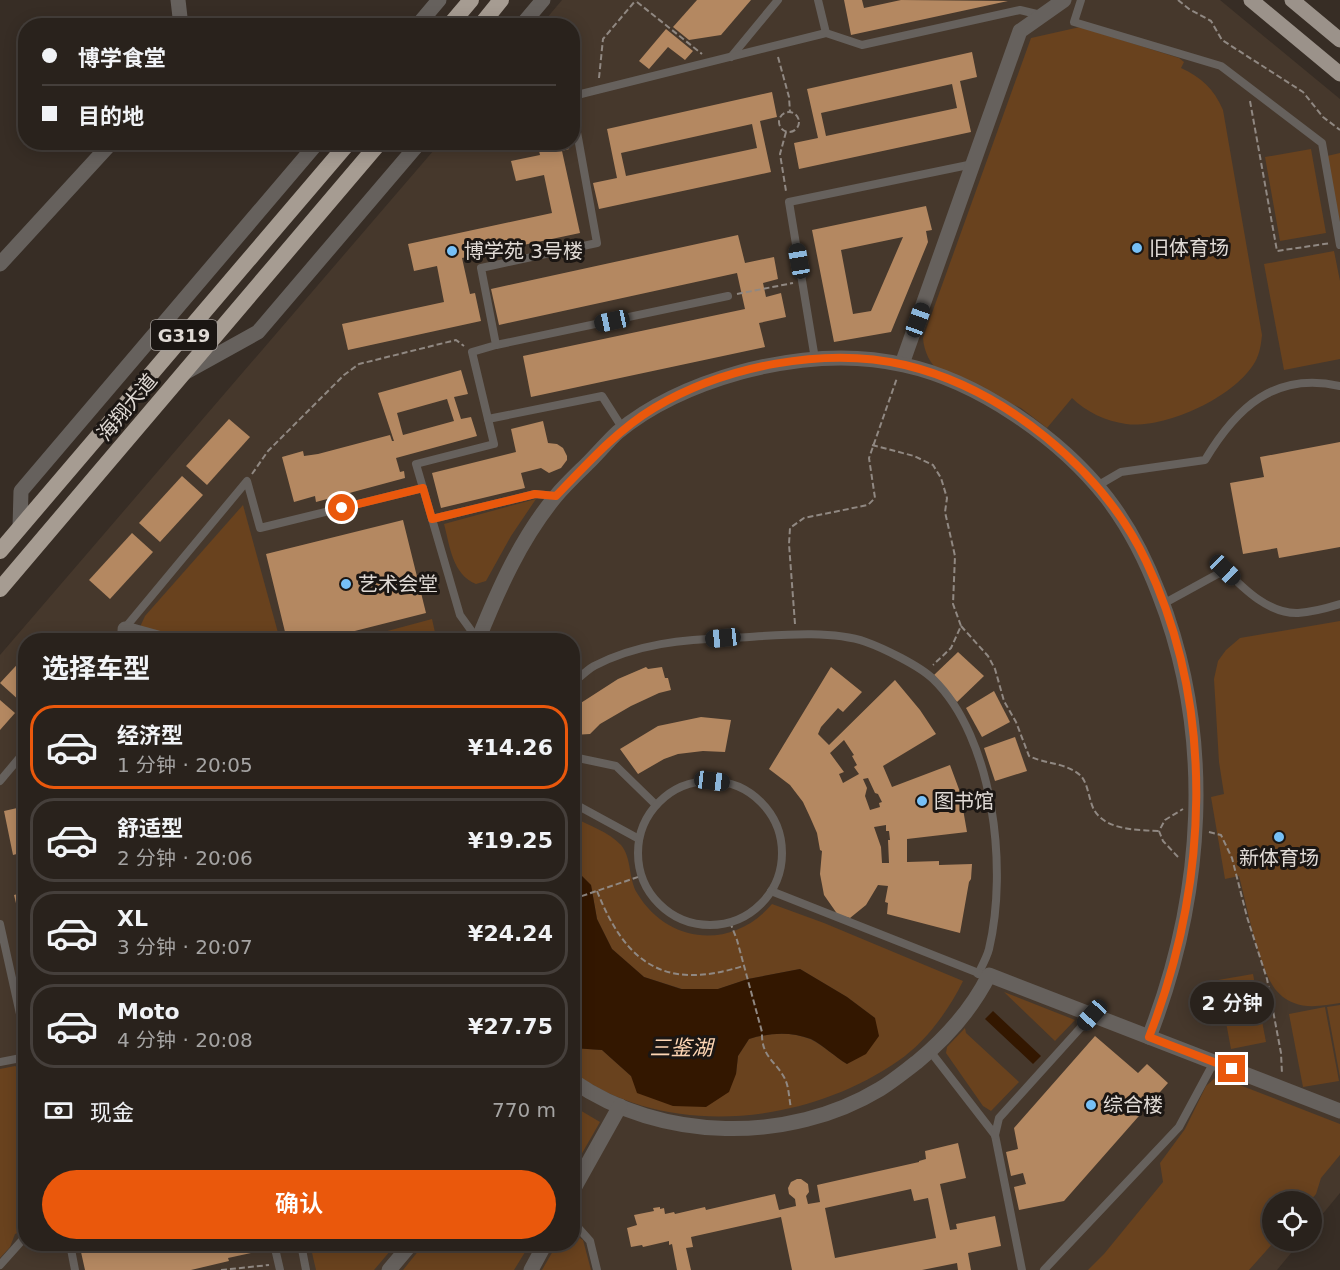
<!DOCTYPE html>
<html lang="zh">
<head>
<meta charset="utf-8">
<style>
  :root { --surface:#29221c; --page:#352f29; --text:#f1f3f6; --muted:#a5a4a3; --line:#453f3b; --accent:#ea580c }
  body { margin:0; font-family:"DejaVu Sans","Noto Sans SC",sans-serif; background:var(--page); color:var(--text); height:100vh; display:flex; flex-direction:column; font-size:22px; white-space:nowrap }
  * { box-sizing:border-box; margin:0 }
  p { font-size:20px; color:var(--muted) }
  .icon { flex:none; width:33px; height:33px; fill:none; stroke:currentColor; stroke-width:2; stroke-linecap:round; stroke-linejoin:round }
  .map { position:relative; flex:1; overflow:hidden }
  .sheet { position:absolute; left:18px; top:633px; width:562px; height:618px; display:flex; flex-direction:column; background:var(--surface); border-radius:24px; box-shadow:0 3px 15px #0003,0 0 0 2px var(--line) }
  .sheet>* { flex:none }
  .top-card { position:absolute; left:18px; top:18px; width:562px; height:132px; border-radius:24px; box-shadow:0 3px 15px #0003,0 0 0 2px var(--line); display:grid; align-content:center; height:132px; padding:0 24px; background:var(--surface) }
  .tools { position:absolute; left:1262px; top:1191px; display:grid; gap:12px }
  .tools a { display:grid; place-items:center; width:60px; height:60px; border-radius:50%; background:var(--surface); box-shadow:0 3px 15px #0003,0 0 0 2px var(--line); font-size:30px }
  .end { position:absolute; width:27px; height:27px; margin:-14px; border:8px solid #ea580c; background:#fff; box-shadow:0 0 0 3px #fff }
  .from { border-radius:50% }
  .bubble { position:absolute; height:42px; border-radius:21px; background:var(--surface); box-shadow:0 3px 15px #0003,0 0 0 2px var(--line); font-size:20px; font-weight:600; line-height:42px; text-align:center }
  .car { position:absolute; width:18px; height:36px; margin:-18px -9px; border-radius:8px; box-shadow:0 0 4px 2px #0007; background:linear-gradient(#222 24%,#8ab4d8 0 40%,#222 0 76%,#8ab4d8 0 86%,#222 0) }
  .top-card b { display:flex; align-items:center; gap:21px; height:57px; font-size:22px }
  .top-card b+b { border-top:2px solid var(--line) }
  .top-card i { width:15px; height:15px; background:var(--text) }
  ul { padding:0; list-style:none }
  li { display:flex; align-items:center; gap:18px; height:84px; margin:0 12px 9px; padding:0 12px; border:3px solid var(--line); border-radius:24px }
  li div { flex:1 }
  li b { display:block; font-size:22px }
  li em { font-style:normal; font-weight:600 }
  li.selected { border-color:var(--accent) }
  li>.icon { width:54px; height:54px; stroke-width:1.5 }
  h2 { padding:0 24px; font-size:27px; line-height:72px }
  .pay { display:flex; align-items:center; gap:15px; height:66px; padding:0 24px; font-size:22px }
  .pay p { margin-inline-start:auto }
  .cta { display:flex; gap:12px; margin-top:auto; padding:12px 24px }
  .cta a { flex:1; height:69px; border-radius:36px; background:var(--accent); color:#fff; font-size:24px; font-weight:600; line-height:69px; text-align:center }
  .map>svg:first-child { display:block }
  .built { fill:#46382c; fill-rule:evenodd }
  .green { fill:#69421e }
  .water { fill:#331700 }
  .building { fill:#b48861; fill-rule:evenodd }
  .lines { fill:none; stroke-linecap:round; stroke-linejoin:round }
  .path { stroke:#908882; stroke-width:2; stroke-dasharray:6 3; stroke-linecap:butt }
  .service { stroke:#66615d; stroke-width:8 }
  .minor { stroke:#66615d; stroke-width:15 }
  .tertiary { stroke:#66615d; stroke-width:15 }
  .primary { stroke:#9b928a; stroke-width:15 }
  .trunk { stroke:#a69c92; stroke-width:16 }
  .route { stroke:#ea580c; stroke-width:8 }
  .poi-dot { fill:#76c0f7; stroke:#1b1613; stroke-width:2 }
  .labels { text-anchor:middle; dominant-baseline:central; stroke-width:6; stroke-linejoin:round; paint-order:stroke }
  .shield { fill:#1b1613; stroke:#a59f9b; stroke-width:1.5 }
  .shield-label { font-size:18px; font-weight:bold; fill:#e0dad5 }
  .poi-label { font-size:20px; fill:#e0dad5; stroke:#1b1613; text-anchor:start }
  .street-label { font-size:20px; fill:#e0dad5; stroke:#1b1613 }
  .water-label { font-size:21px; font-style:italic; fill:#fed6b4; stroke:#1b1613 }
</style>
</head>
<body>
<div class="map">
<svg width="1340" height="1270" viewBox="0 0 1340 1270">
  <rect width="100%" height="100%" fill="#372d25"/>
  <path class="built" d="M562 0H1220L1340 99V1193L1311 1228V1202H1272V1240L1301 1241 1277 1270H0V655L440 143 573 142V26L541 25ZM26 640H573V1244H26Z"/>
  <g class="green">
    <path d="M1080 27 1179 58 1184 62 1181 68C1201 77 1214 89 1223 110L1262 335C1261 344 1260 353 1255 362 1235 397 1166 429 1126 424 1106 421 1086 412 1072 398L1047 428 1021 408 941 373C930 364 924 352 923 338L1031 38Z"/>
    <path d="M1311 149 1326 233 1280 241 1265 157Z"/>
    <path d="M1340 153V224L1327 156Z"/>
    <path d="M1334 251 1340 281V359L1284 370 1264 264Z"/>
    <path d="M536 499 511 536 486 581 476 584C452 574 450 546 444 524Z"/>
    <path d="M243 505 280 640H184L140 627 145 616Z"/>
    <path d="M432 619 436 637 448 640H354Z"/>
    <path d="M1340 621V1003C1326 1005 1308 1009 1294 1003 1286 1000 1278 994 1273 986 1257 961 1247 906 1239 876L1225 879 1211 797 1224 794 1219 762 1214 679 1218 661 1226 650 1240 638Z"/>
    <path d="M573 817C588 825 609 832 621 845 632 858 628 878 637 893 668 945 733 950 772 904L824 923 963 981C949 1010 925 1043 898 1061 806 1125 666 1140 573 1072V1048L602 1050 631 1076 736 1074 738 1056 749 1039C769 1033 790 1031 810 1039 823 1045 835 1057 847 1064L875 1018 847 997 800 969 748 979 718 989H682L644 977 612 949 597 919 591 885 577 871 573 870Z"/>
    <path d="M1253 974 1266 1042 1231 1049 1218 980Z"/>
    <path d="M1004 992 1075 1020 1055 1041Z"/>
    <path d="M1340 1005V1077L1327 1007Z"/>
    <path d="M1325 1007 1339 1081 1303 1087 1289 1014Z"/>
    <path d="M965 1028 966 1033 1019 1082 991 1111 983 1106 946 1053 947 1047Z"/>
    <path d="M15 1066 25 1072V1230L15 1234 10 1247 0 1258V1069Z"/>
    <path d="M1215 1078 1224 1079 1340 1124V1155L1321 1178 1316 1194 1310 1201 1272 1202V1240L1275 1241 1249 1270H1088L1104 1254 1163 1182 1160 1163 1185 1129 1206 1086Z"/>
    <path d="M573 1106 600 1122 573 1169Z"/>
    <path d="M573 1234 583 1240 591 1270H542L557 1244H573Z"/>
    <path d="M310 1244H396L374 1270H316Z"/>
    <path d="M424 1244H530L514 1270H403Z"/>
  </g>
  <g class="water">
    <path d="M573 870 577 871 591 885 597 919 612 949 644 977 681 989H718L748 979 800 969 847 997 875 1018 879 1036 866 1054 847 1064C835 1057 823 1045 811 1039 790 1031 769 1033 749 1039L738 1056 736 1074 729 1092 706 1107 673 1106 637 1093 631 1076 602 1050 573 1048Z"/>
    <path d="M993 1011 1041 1056 1033 1064 985 1019Z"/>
  </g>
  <g class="building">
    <path d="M697 0H751L721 35 689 40 673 27Z"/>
    <path d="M844 0H862L864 8 901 0 1008 1 851 35Z"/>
    <path d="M666 29 693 51 685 60 668 47 649 69 639 61Z"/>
    <path d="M972 52 977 77 960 81 971 132 799 169 794 143 818 138 807 89ZM952 84 957 108 826 136 821 113Z"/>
    <path d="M772 92 777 117 760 121 771 172 599 209 593 183 617 178 607 129ZM752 124 757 148 626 176 621 153Z"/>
    <path d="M537 142H568L569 149 562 151 580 233 462 258 470 294 475 293 481 321 348 350 342 324 444 302 437 266 414 271 408 244 552 213 544 175 516 181 511 161 540 155Z"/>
    <path d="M926 206 932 230 926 231 928 242 891 332 834 342 812 230ZM903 237 871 311 853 314 841 250Z"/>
    <path d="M738 235 745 263 774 257 778 279 763 283 766 297 781 293 786 317 759 323 765 347 531 397 523 356 745 309 737 273 499 325 491 289Z"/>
    <path d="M461 370 468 394 454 397 461 419 471 417 477 436 396 458 400 472 404 471 405 478 316 502 315 496 294 502 282 457 303 451 304 456 318 454 390 435 392 441H394L378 393ZM447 399 454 421 403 435 397 413Z"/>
    <path d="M229 419 250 437 207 485 186 466Z"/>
    <path d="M543 421 548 443 557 444 563 448 567 456V460L561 468 549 473 541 468 521 473 525 488 441 508 432 473 516 452 511 429Z"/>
    <path d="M1340 442V547L1279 558 1277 548 1243 554 1230 483 1264 477 1260 457Z"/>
    <path d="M182 476 203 495 160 542 139 523Z"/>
    <path d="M403 520 426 613 331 637 332 640H287L266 554Z"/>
    <path d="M132 533 153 552 110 599 89 580Z"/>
    <path d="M958 652 984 676 957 702 934 675Z"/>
    <path d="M26 655V697L21 702 0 683Z"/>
    <path d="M646 667 648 669 662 667 665 678H668L671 690 659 693 631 706 600 724 590 734 573 735V708L618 679Z"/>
    <path d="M831 667 862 692 843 712 838 708 821 727 818 734 829 745 895 680 920 710 936 734 883 766 892 787 950 765 960 792 967 832 907 839V862L939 861V865L972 864 971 879 969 882 960 933 887 914 888 903 885 902 888 886 878 885 866 905 850 918 838 915 824 895 820 874 822 851 820 850 817 833 810 817 803 802 790 785 769 769ZM844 740 854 755 852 756 857 765 854 767 859 774 843 783 839 774 844 772 830 753ZM868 778 875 793 878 794 882 802 879 803 880 807 870 810 865 796 867 788 863 779ZM886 825V831H889L890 840H888L889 863H882L881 847 874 827Z"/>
    <path d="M994 691 1010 722 982 737 966 708Z"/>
    <path d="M0 700 15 713 0 730Z"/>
    <path d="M701 717 731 720 725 752 703 751 678 754 664 759 638 774 620 749 658 726Z"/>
    <path d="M1015 737 1027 771 995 781 984 748Z"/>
    <path d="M26 806V847L23 848 24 852 13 855 4 811Z"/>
    <path d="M26 892V932H23L14 895Z"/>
    <path d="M1095 1036 1138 1073 1147 1064 1168 1083 1064 1201 1019 1210 1014 1187 1026 1184 1023 1173 1011 1176 1006 1152 1018 1149 1014 1128Z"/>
    <path d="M958 1143 966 1178 940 1184 950 1230 957 1229 956 1224 995 1216 1001 1246 968 1253 971 1270H958L957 1263 922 1270H792L781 1217 691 1237 693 1247 686 1248 691 1270H677L672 1244 669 1245V1241L643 1247 642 1245 631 1247 627 1228 637 1225 634 1215 654 1211 653 1208 660 1207V1209L664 1208 665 1214 674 1212 675 1214 705 1207 706 1210 775 1194 779 1210 796 1206 795 1199 789 1194 788 1188 791 1182 797 1179H801L808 1184 809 1192 806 1196 808 1204 820 1202 817 1185 919 1162V1161L926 1159 925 1151ZM911 1189 914 1201 928 1198 936 1238 835 1258 825 1208Z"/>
    <path d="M95 1244H249L251 1253 228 1258 229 1261 191 1270H85L81 1252 96 1249Z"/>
  </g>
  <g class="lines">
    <g class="path">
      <path d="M1178 0 1189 9 1211 21 1222 40 1303 92 1323 117 1340 130"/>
      <path d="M637 2 702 54"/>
      <path d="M778 57 789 97 790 112"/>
      <path d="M599 78 603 39 636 0"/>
      <path d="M1250 101 1277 251 1331 243"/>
      <circle cx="789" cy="122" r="10"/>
      <path d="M786 132 780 154 786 191"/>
      <path d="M737 294 793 283"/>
      <path d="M872 445 914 456 933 465 941 478 947 498 945 512 955 556 953 604 961 626 951 648 933 665"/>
      <path d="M252 474 268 451 344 375 359 364 456 340 464 346"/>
      <path d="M795 624 789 544 790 528 804 518 868 505 875 498 869 458 897 378"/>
      <path d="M961 626 988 656 995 669 1004 701 1016 722 1029 756C1045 764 1068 763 1081 776 1087 783 1088 793 1091 802 1098 830 1134 830 1159 831"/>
      <path d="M1209 832 1221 835 1232 858 1247 917 1267 979 1281 1053 1282 1074"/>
      <path d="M1178 857 1163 841 1159 831 1165 820 1183 809"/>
      <path d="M597 891C626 964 665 991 743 966"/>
      <path d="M573 899 641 876"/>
      <path d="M730 922 737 940 762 1032C761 1057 776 1061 785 1079 789 1087 789 1099 791 1108"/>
      <path d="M221 1270 269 1265"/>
    </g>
    <g class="service">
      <path d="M818 0 826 33"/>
      <path d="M1081 0 1074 22 1221 66 1322 143 1340 245"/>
      <path d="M731 57 778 0"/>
      <path d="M573 96 826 33 862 45 1020 10 1041 15"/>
      <path d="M496 345 728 296"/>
      <path d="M815 359 789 202 973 164"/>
      <path d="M488 419 602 396 623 429"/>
      <path d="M1097 486 1121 472 1205 460C1236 408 1275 371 1340 386"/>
      <path d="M432 519 535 494 556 496"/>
      <path d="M1163 604 1225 570C1244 589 1269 614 1298 613 1312 612 1327 608 1340 604"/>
      <path d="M115 640 247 481 260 528 423 488"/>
      <path d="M478 640 460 615 416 464 494 444 472 352 496 345 481 268 597 243 573 110"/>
      <path d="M573 683C580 677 587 670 594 666 636 644 684 639 731 638 771 636 828 629 866 642 883 648 920 666 933 679 994 738 1008 869 989 949 987 957 982 966 978 974"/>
      <path d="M573 757 616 766 656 805"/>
      <circle cx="710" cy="853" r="72"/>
      <path d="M0 781 26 750"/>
      <path d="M573 803 639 839"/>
      <path d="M771 891 981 974"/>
      <path d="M0 924 26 1041"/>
      <path d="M930 1051 995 1135 1022 1270"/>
      <path d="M0 1062 26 1057"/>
      <path d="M995 1135 999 1118 1092 1015"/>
      <path d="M573 1222 590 1241 597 1270"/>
      <path d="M70 1244 75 1270"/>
      <path d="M274 1244 280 1270"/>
      <path d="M301 1244 306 1270"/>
      <path d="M0 1265 26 1236"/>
      <path d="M1044 1270 1179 1127 1214 1062"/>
    </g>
    <g class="minor">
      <path d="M178 0 181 26"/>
      <path d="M0 264 112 142"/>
      <path d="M902 364 1020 31 1064 0"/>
      <path d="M125 629 165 640"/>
      <path d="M478 640C498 590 521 538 556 496 566 484 578 473 589 462 599 452 608 441 618 432 653 403 698 384 741 372 794 358 849 352 904 365 978 381 1060 438 1107 498 1130 528 1146 560 1159 594 1215 737 1204 896 1149 1037"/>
      <path d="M573 1081C661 1142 789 1144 880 1089 893 1081 905 1071 917 1062 946 1038 972 1009 989 975L1340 1111"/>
      <path d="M573 1190 620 1106"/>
      <path d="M389 1270 411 1244"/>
      <path d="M531 1270 545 1244"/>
    </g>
    <g class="tertiary">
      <path d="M417 26 439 0"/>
      <path d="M521 26 543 0"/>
      <path d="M186 372 258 332 420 142"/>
      <path d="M20 528 21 491 318 142"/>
    </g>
    <g class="primary">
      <path d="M1251 0 1340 74"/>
      <path d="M1292 0 1340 40"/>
    </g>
    <g class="trunk">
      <path d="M449 26 471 0"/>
      <path d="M480 26 501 0"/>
      <path d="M0 551 349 142"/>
      <path d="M0 589 380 142"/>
    </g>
  </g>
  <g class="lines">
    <path class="route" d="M342 508 423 488 432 519 535 494 556 496C587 464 616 431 654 408 724 366 825 346 905 365 1004 389 1102 469 1146 561 1217 710 1208 886 1149 1037L1232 1069"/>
  </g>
  <g class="poi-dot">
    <circle cx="1137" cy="248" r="6"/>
    <circle cx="452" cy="251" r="6"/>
    <circle cx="346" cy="584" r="6"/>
    <circle cx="922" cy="801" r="6"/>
    <circle cx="1279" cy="837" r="6"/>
    <circle cx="1091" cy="1105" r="6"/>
  </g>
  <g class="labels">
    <rect class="shield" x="151" y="320" width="66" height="30" rx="4.5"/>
    <g class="shield-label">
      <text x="184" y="335">G319</text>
    </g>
    <g class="poi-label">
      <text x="1149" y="248">旧体育场</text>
      <text x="464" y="251">博学苑 3号楼</text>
      <text x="358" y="584">艺术会堂</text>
      <text x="934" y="801">图书馆</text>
      <text x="1279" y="858" text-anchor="middle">新体育场</text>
      <text x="1103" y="1105">综合楼</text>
    </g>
    <g class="street-label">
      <text transform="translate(127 407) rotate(-50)">海翔大道</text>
    </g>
    <g class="water-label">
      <text x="681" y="1048">三鉴湖</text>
    </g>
  </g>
</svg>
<div class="tools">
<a><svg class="icon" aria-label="locate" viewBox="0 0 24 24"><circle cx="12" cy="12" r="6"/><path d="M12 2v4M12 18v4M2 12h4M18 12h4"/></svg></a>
</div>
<i class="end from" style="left:342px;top:508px"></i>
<i class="end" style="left:1232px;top:1069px"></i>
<div class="bubble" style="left:1190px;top:982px;width:84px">2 分钟</div>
<i class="car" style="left:799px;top:261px;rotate:350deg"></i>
<i class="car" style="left:918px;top:320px;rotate:20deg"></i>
<i class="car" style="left:612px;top:321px;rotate:258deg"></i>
<i class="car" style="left:1225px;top:570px;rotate:134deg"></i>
<i class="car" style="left:723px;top:638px;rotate:264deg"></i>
<i class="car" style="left:712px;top:781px;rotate:97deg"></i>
<i class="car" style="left:1092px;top:1015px;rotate:222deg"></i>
<div class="top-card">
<b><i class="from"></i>博学食堂</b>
<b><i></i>目的地</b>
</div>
<section class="sheet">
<h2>选择车型</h2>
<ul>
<li class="selected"><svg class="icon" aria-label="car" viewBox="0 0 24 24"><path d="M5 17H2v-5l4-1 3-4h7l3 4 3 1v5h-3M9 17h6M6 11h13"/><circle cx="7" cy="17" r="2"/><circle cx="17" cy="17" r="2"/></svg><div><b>经济型</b><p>1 分钟 · 20:05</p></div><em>¥14.26</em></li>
<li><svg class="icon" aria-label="car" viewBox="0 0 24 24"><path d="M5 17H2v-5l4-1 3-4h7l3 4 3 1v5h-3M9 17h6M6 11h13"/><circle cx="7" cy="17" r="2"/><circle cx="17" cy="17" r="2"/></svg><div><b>舒适型</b><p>2 分钟 · 20:06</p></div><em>¥19.25</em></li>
<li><svg class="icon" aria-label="car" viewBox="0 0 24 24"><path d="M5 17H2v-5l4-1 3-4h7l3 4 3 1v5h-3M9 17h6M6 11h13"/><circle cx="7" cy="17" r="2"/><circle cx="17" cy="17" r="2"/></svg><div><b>XL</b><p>3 分钟 · 20:07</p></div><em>¥24.24</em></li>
<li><svg class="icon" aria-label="car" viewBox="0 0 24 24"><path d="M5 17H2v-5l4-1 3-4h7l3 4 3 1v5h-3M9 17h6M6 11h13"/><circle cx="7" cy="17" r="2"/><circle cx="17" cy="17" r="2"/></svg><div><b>Moto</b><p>4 分钟 · 20:08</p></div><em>¥27.75</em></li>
</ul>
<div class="pay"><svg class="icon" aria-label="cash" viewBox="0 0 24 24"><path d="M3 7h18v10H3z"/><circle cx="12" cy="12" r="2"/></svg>现金<p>770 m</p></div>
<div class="cta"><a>确认</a></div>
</section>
</div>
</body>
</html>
